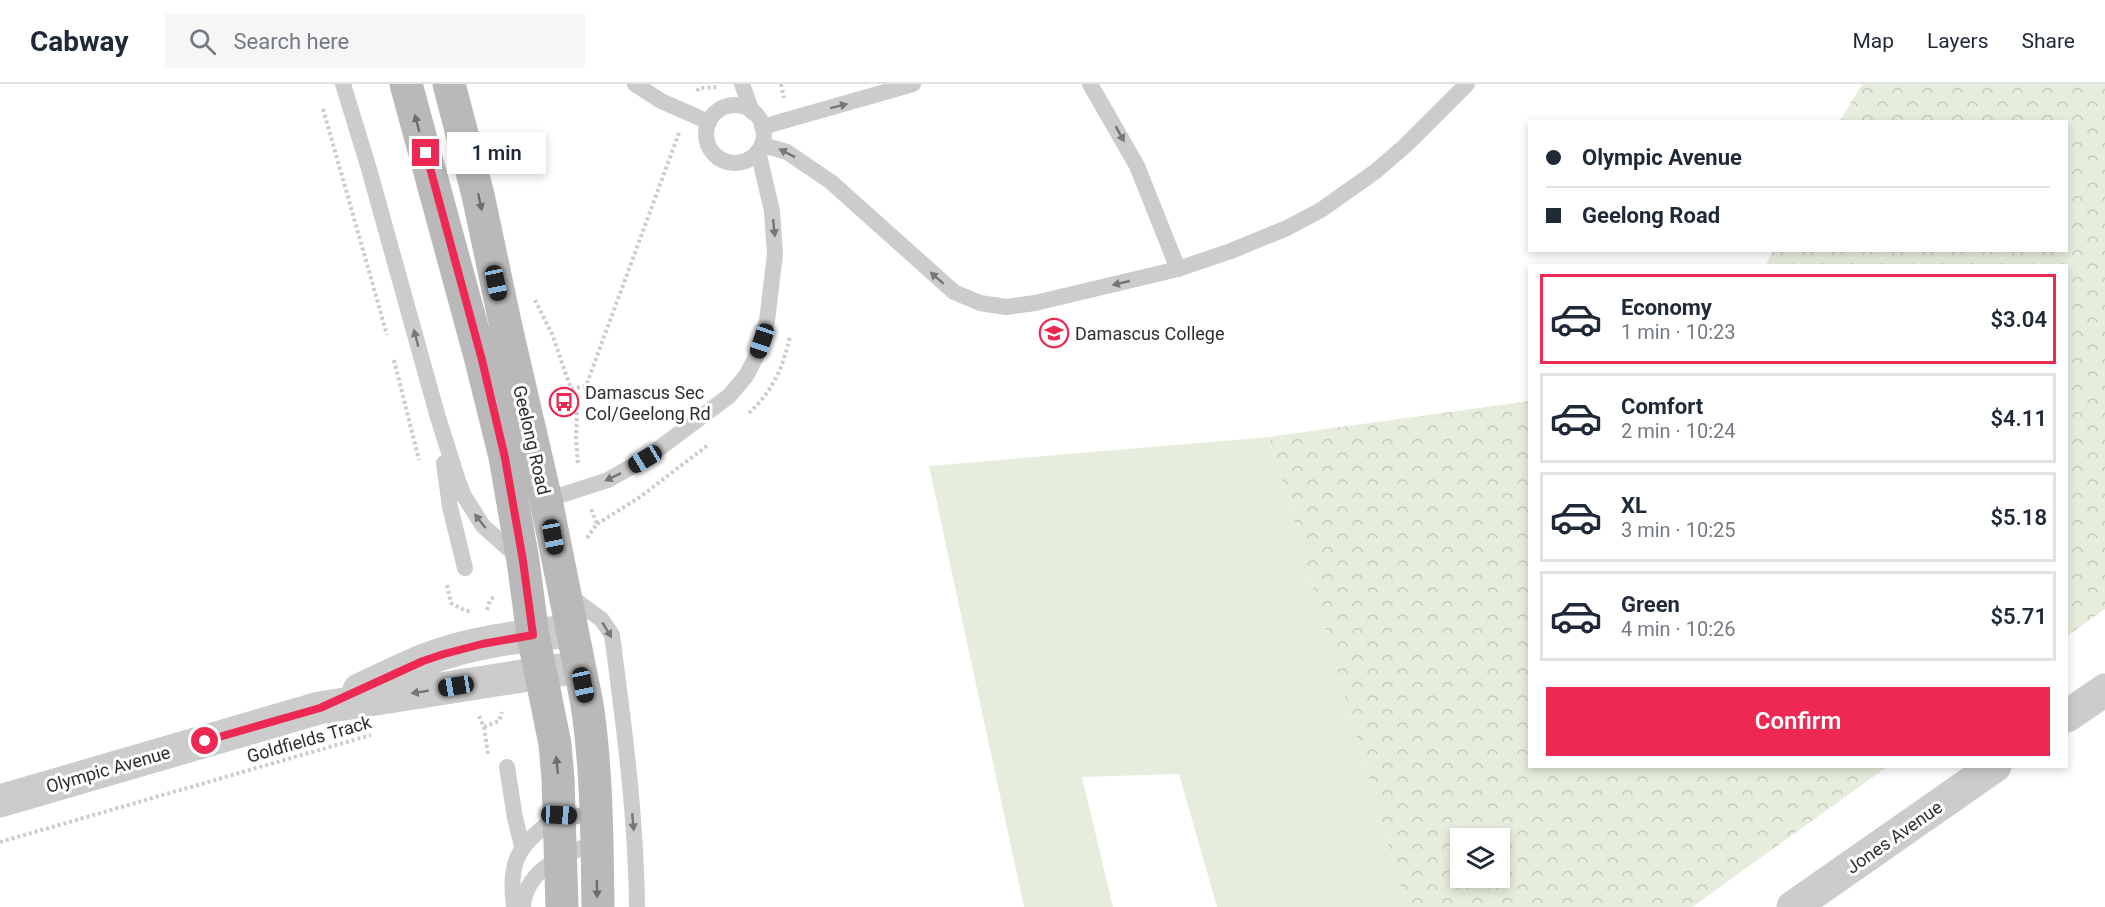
<!DOCTYPE html>
<html lang="en">
<head>
<meta charset="utf-8">
<style>
  :root { --surface:#fff; --page:#f6f6f7; --text:#1f2937; --muted:#747a83; --line:#e0e1e3; --accent:#ed2953 }
  body { margin:0; font-family:Roboto,sans-serif; background:var(--page); color:var(--text); height:100vh; display:flex; flex-direction:column; font-size:22px; white-space:nowrap }
  * { box-sizing:border-box; margin:0 }
  p { font-size:20px; color:var(--muted) }
  .icon { flex:none; width:33px; height:33px; fill:none; stroke:currentColor; stroke-width:2; stroke-linecap:round; stroke-linejoin:round }
  .map { position:relative; flex:1; overflow:hidden }
  .drawer { position:absolute; left:1528px; top:180px; width:540px; height:504px; display:flex; flex-direction:column; background:var(--surface); border-radius:0px; box-shadow:0 3px 9px #0003 }
  .drawer>* { flex:none }
  .top-card { position:absolute; left:1528px; top:36px; width:540px; height:132px; border-radius:0px; box-shadow:0 3px 9px #0003; display:grid; align-content:center; height:132px; padding:0 18px; background:var(--surface) }
  .tools { position:absolute; left:1450px; top:744px; display:grid; gap:12px }
  .tools a { display:grid; place-items:center; width:60px; height:60px; border-radius:0px; background:var(--surface); box-shadow:0 3px 9px #0003; font-size:30px }
  .end { position:absolute; width:27px; height:27px; margin:-14px; border:8px solid #ed2953; background:#fff; box-shadow:0 0 0 3px #fff }
  .from { border-radius:50% }
  .bubble { position:absolute; height:42px; border-radius:0px; background:var(--surface); box-shadow:0 3px 9px #0003; font-size:20px; font-weight:600; line-height:42px; text-align:center }
  .car { position:absolute; width:18px; height:36px; margin:-18px -9px; border-radius:8px; box-shadow:0 0 4px 2px #0007; background:linear-gradient(#222 24%,#8ab4d8 0 40%,#222 0 76%,#8ab4d8 0 86%,#222 0) }
  .top-card b { display:flex; align-items:center; gap:21px; height:57px; font-size:22px }
  .top-card b+b { border-top:2px solid var(--line) }
  .top-card i { width:15px; height:15px; background:var(--text) }
  ul { padding:10px 0 0; list-style:none }
  li { display:flex; align-items:center; gap:18px; height:90px; margin:0 12px 9px; padding:0 6px; border:3px solid var(--line); border-radius:0px }
  li div { flex:1 }
  li b { display:block; font-size:22px }
  li em { font-style:normal; font-weight:600 }
  li.selected { border-color:var(--accent) }
  li>.icon { width:54px; height:54px; stroke-width:1.5 }
  .button { display:flex; gap:12px; margin-top:auto; padding:12px 18px }
  .button a { flex:1; height:69px; border-radius:0px; background:var(--accent); color:#fff; font-size:24px; font-weight:600; line-height:69px; text-align:center }
  header { display:flex; align-items:center; gap:36px; box-sizing:border-box; height:84px; padding:0 30px; background:var(--surface); border-bottom:2px solid var(--line) }
  header strong { font-size:28px }
  nav { display:flex; gap:33px; margin-inline-start:auto; font-size:21px }
  .search { width:420px; height:54px; background:var(--page); display:flex; align-items:center; gap:15px; box-sizing:border-box; padding:0 21px; border-radius:0px; color:var(--muted); font-size:22px }
  .map>svg:first-child { display:block }
  .forest { fill:url(#forest-crowns); fill-rule:evenodd }
  .park { fill:#e7eddc }
  .lines { fill:none; stroke-linecap:round; stroke-linejoin:round }
  .path { stroke:#ccc; stroke-width:4; stroke-dasharray:3 3; stroke-linecap:butt }
  .service { stroke:#ccc; stroke-width:16 }
  .minor { stroke:#ccc; stroke-width:33 }
  .secondary { stroke:#b9b9b9; stroke-width:33 }
  .oneway { fill:#767676 }
  .oneway2 { fill:#6d6d6d }
  .route { stroke:#ed2953; stroke-width:8 }
  .labels { text-anchor:middle; dominant-baseline:central; stroke-width:6; stroke-linejoin:round; paint-order:stroke }
  .poi-label { font-size:18px; fill:#2f2f2f; stroke:#fff; text-anchor:start }
  .street-label { font-size:18px; fill:#2f2f2f; stroke:#fff }
</style>
</head>
<body>
<header>
<strong>Cabway</strong>
<div class="search"><svg class="icon" aria-label="search" viewBox="0 0 24 24"><circle cx="10" cy="10" r="6"/><path d="M15 15l6 6"/></svg>Search here</div>
<nav><a>Map</a><a>Layers</a><a>Share</a></nav>
</header>
<div class="map">
<svg width="2105" height="823" viewBox="0 0 2105 823">
  <defs>
    <pattern id="forest-crowns" width="20" height="18" patternUnits="userSpaceOnUse" patternTransform="scale(1.5)"><rect width="20" height="18" fill="#e7eddc"/><path d="M2 6a3 3 0 1 1 6 0M12 15a3 3 0 1 1 6 0" fill="none" stroke="#c6ccbd"/></pattern>
  </defs>
  <rect width="100%" height="100%" fill="#fff"/>
  <g class="forest">
    <path d="M1862 0H2105V525L2067 552V182L1766 181 1773 166H2067V38L1840 37Z"/>
    <path d="M1530 317V682L1887 683 1692 823H1406L1269 353ZM1461 754H1500V794H1461Z"/>
  </g>
  <path class="park" d="M1269 353 1406 823H1217L1179 690 1082 693 1113 823H1024L929 382Z"/>
  <g class="lines">
    <g class="path">
      <path d="M781 0 784 14"/>
      <path d="M697 7 699 4 718 3"/>
      <path d="M323 25 387 251"/>
      <path d="M535 216 552 250 571 305 577 331 576 355 578 380"/>
      <path d="M394 276 419 376"/>
      <path d="M571 305 586 302 679 49"/>
      <path d="M749 329C772 308 784 282 790 252"/>
      <path d="M597 440 640 413 708 361"/>
      <path d="M587 454 597 440 591 425"/>
      <path d="M447 501 451 519 466 527H471"/>
      <path d="M487 526 490 516 495 512"/>
      <path d="M479 632 484 643 499 637 502 628"/>
      <path d="M484 643 488 670"/>
      <path d="M0 758 371 651"/>
    </g>
    <g class="service">
      <path d="M343 0 369 85 437 330 458 397 464 412 483 442 520 475"/>
      <path d="M635 0 661 17 709 38"/>
      <path d="M742 0 752 28"/>
      <path d="M1090 0 1137 82 1178 185"/>
      <circle cx="735" cy="50" r="29"/>
      <path d="M762 43 913 0"/>
      <path d="M762 61 787 68 831 98 954 208 980 219 1006 223 1035 219 1178 185 1231 167 1287 144 1321 126 1376 87 1406 61 1467 0"/>
      <path d="M444 379 450 423 465 484"/>
      <path d="M546 416 608 396 645 375 729 312 746 292 757 271 767 237 775 170 772 127 758 67"/>
      <path d="M567 510 602 536 612 551C624 641 636 732 637 823"/>
      <path d="M507 683 515 734 522 762"/>
      <path d="M514 823C508 772 520 761 559 731L596 733"/>
      <path d="M523 823C526 783 565 772 597 757"/>
    </g>
    <g class="minor">
      <path d="M359 606C380 596 401 586 422 577 469 558 521 552 571 547"/>
      <path d="M2067 632 2105 606"/>
      <path d="M0 717 319 624 579 583"/>
      <path d="M1793 823 1995 682"/>
    </g>
    <g class="secondary">
      <path d="M406 0 481 276 505 373 523 477 533 551 555 660 558 695 562 823"/>
      <path d="M449 0 478 111 506 243 546 416 587 620C597 687 597 755 598 823"/>
    </g>
  </g>
  <defs><path id="oneway-solid" d="M-6-.8H1V-3.2L6.5 0L1 3.2V.8H-6Z" transform="scale(1.5)"/></defs>
  <g class="oneway">
    <use href="#oneway-solid" transform="translate(839 22) rotate(-14)"/>
    <use href="#oneway-solid" transform="translate(1120 50) rotate(61)"/>
    <use href="#oneway-solid" transform="translate(787 69) rotate(-153)"/>
    <use href="#oneway-solid" transform="translate(774 144) rotate(84)"/>
    <use href="#oneway-solid" transform="translate(937 194) rotate(-139)"/>
    <use href="#oneway-solid" transform="translate(1121 199) rotate(167)"/>
    <use href="#oneway-solid" transform="translate(416 254) rotate(-105)"/>
    <use href="#oneway-solid" transform="translate(613 393) rotate(154)"/>
    <use href="#oneway-solid" transform="translate(480 437) rotate(-128)"/>
    <use href="#oneway-solid" transform="translate(607 546) rotate(59)"/>
    <use href="#oneway-solid" transform="translate(420 608) rotate(171)"/>
    <use href="#oneway-solid" transform="translate(633 738) rotate(85)"/>
  </g>
  <g class="oneway2">
    <use href="#oneway-solid" transform="translate(417 39) rotate(-105)"/>
    <use href="#oneway-solid" transform="translate(480 118) rotate(78)"/>
    <use href="#oneway-solid" transform="translate(557 681) rotate(-96)"/>
    <use href="#oneway-solid" transform="translate(597 805) rotate(89)"/>
  </g>
  <g class="lines">
    <path class="route" d="M205 657 320 624 423 577 444 570 482 560 533 551 523 477 505 374 482 276 426 69"/>
  </g>
  <defs>
    <g id="school-ring" transform="scale(1.5)"><circle r="9.5" fill="#fff" stroke="#ed2953" stroke-width="1.5"/><path d="M0-5L7-2L0 1L-7-2ZM-4 1L0 2.5L4 1V4Q0 6-4 4Z" fill="#ed2953"/></g>
    <g id="bus-ring" transform="scale(1.5)"><circle r="9.5" fill="#fff" stroke="#ed2953" stroke-width="1.5"/><path d="M-5-6H5V4H4V6H2V4H-2V6H-4V4H-5ZM-3.5-4V0h7V-4ZM-3.5 1.2v1.5H-2V1.2ZM2 1.2v1.5H3.5V1.2Z" fill="#ed2953"/></g>
  </defs>
  <g fill-rule="evenodd">
    <use href="#school-ring" x="1054" y="249"/>
    <use href="#bus-ring" x="564" y="318"/>
  </g>
  <g class="labels">
    <g class="poi-label">
      <text x="1075" y="249">Damascus College</text>
      <text x="585" y="308">Damascus Sec<tspan x="585" dy="21">Col/Geelong Rd</tspan></text>
    </g>
    <g class="street-label">
      <text transform="translate(532 356) rotate(77)">Geelong Road</text>
      <text transform="translate(309 655) rotate(-16)">Goldfields Track</text>
      <text transform="translate(108 685) rotate(-16)">Olympic Avenue</text>
      <text transform="translate(1894 753) rotate(-35)">Jones Avenue</text>
    </g>
  </g>
</svg>
<div class="tools">
<a><svg class="icon" aria-label="layers" viewBox="0 0 24 24"><path d="M12 4l9 5-9 5-9-5zM3 14l9 5 9-5"/></svg></a>
</div>
<i class="end from" style="left:205px;top:657px"></i>
<i class="end" style="left:426px;top:69px"></i>
<div class="bubble" style="left:447px;top:48px;width:99px">1 min</div>
<i class="car" style="left:496px;top:199px;rotate:168deg"></i>
<i class="car" style="left:762px;top:257px;rotate:199deg"></i>
<i class="car" style="left:645px;top:375px;rotate:239deg"></i>
<i class="car" style="left:553px;top:453px;rotate:169deg"></i>
<i class="car" style="left:583px;top:601px;rotate:168deg"></i>
<i class="car" style="left:456px;top:602px;rotate:261deg"></i>
<i class="car" style="left:559px;top:731px;rotate:93deg"></i>
<div class="top-card">
<b><i class="from"></i>Olympic Avenue</b>
<b><i></i>Geelong Road</b>
</div>
<section class="drawer">
<ul>
<li class="selected"><svg class="icon" aria-label="car" viewBox="0 0 24 24"><path d="M5 17H2v-5l4-1 3-4h7l3 4 3 1v5h-3M9 17h6M6 11h13"/><circle cx="7" cy="17" r="2"/><circle cx="17" cy="17" r="2"/></svg><div><b>Economy</b><p>1 min · 10:23</p></div><em>$3.04</em></li>
<li><svg class="icon" aria-label="car" viewBox="0 0 24 24"><path d="M5 17H2v-5l4-1 3-4h7l3 4 3 1v5h-3M9 17h6M6 11h13"/><circle cx="7" cy="17" r="2"/><circle cx="17" cy="17" r="2"/></svg><div><b>Comfort</b><p>2 min · 10:24</p></div><em>$4.11</em></li>
<li><svg class="icon" aria-label="car" viewBox="0 0 24 24"><path d="M5 17H2v-5l4-1 3-4h7l3 4 3 1v5h-3M9 17h6M6 11h13"/><circle cx="7" cy="17" r="2"/><circle cx="17" cy="17" r="2"/></svg><div><b>XL</b><p>3 min · 10:25</p></div><em>$5.18</em></li>
<li><svg class="icon" aria-label="car" viewBox="0 0 24 24"><path d="M5 17H2v-5l4-1 3-4h7l3 4 3 1v5h-3M9 17h6M6 11h13"/><circle cx="7" cy="17" r="2"/><circle cx="17" cy="17" r="2"/></svg><div><b>Green</b><p>4 min · 10:26</p></div><em>$5.71</em></li>
</ul>
<div class="button"><a>Confirm</a></div>
</section>
</div>
</body>
</html>
